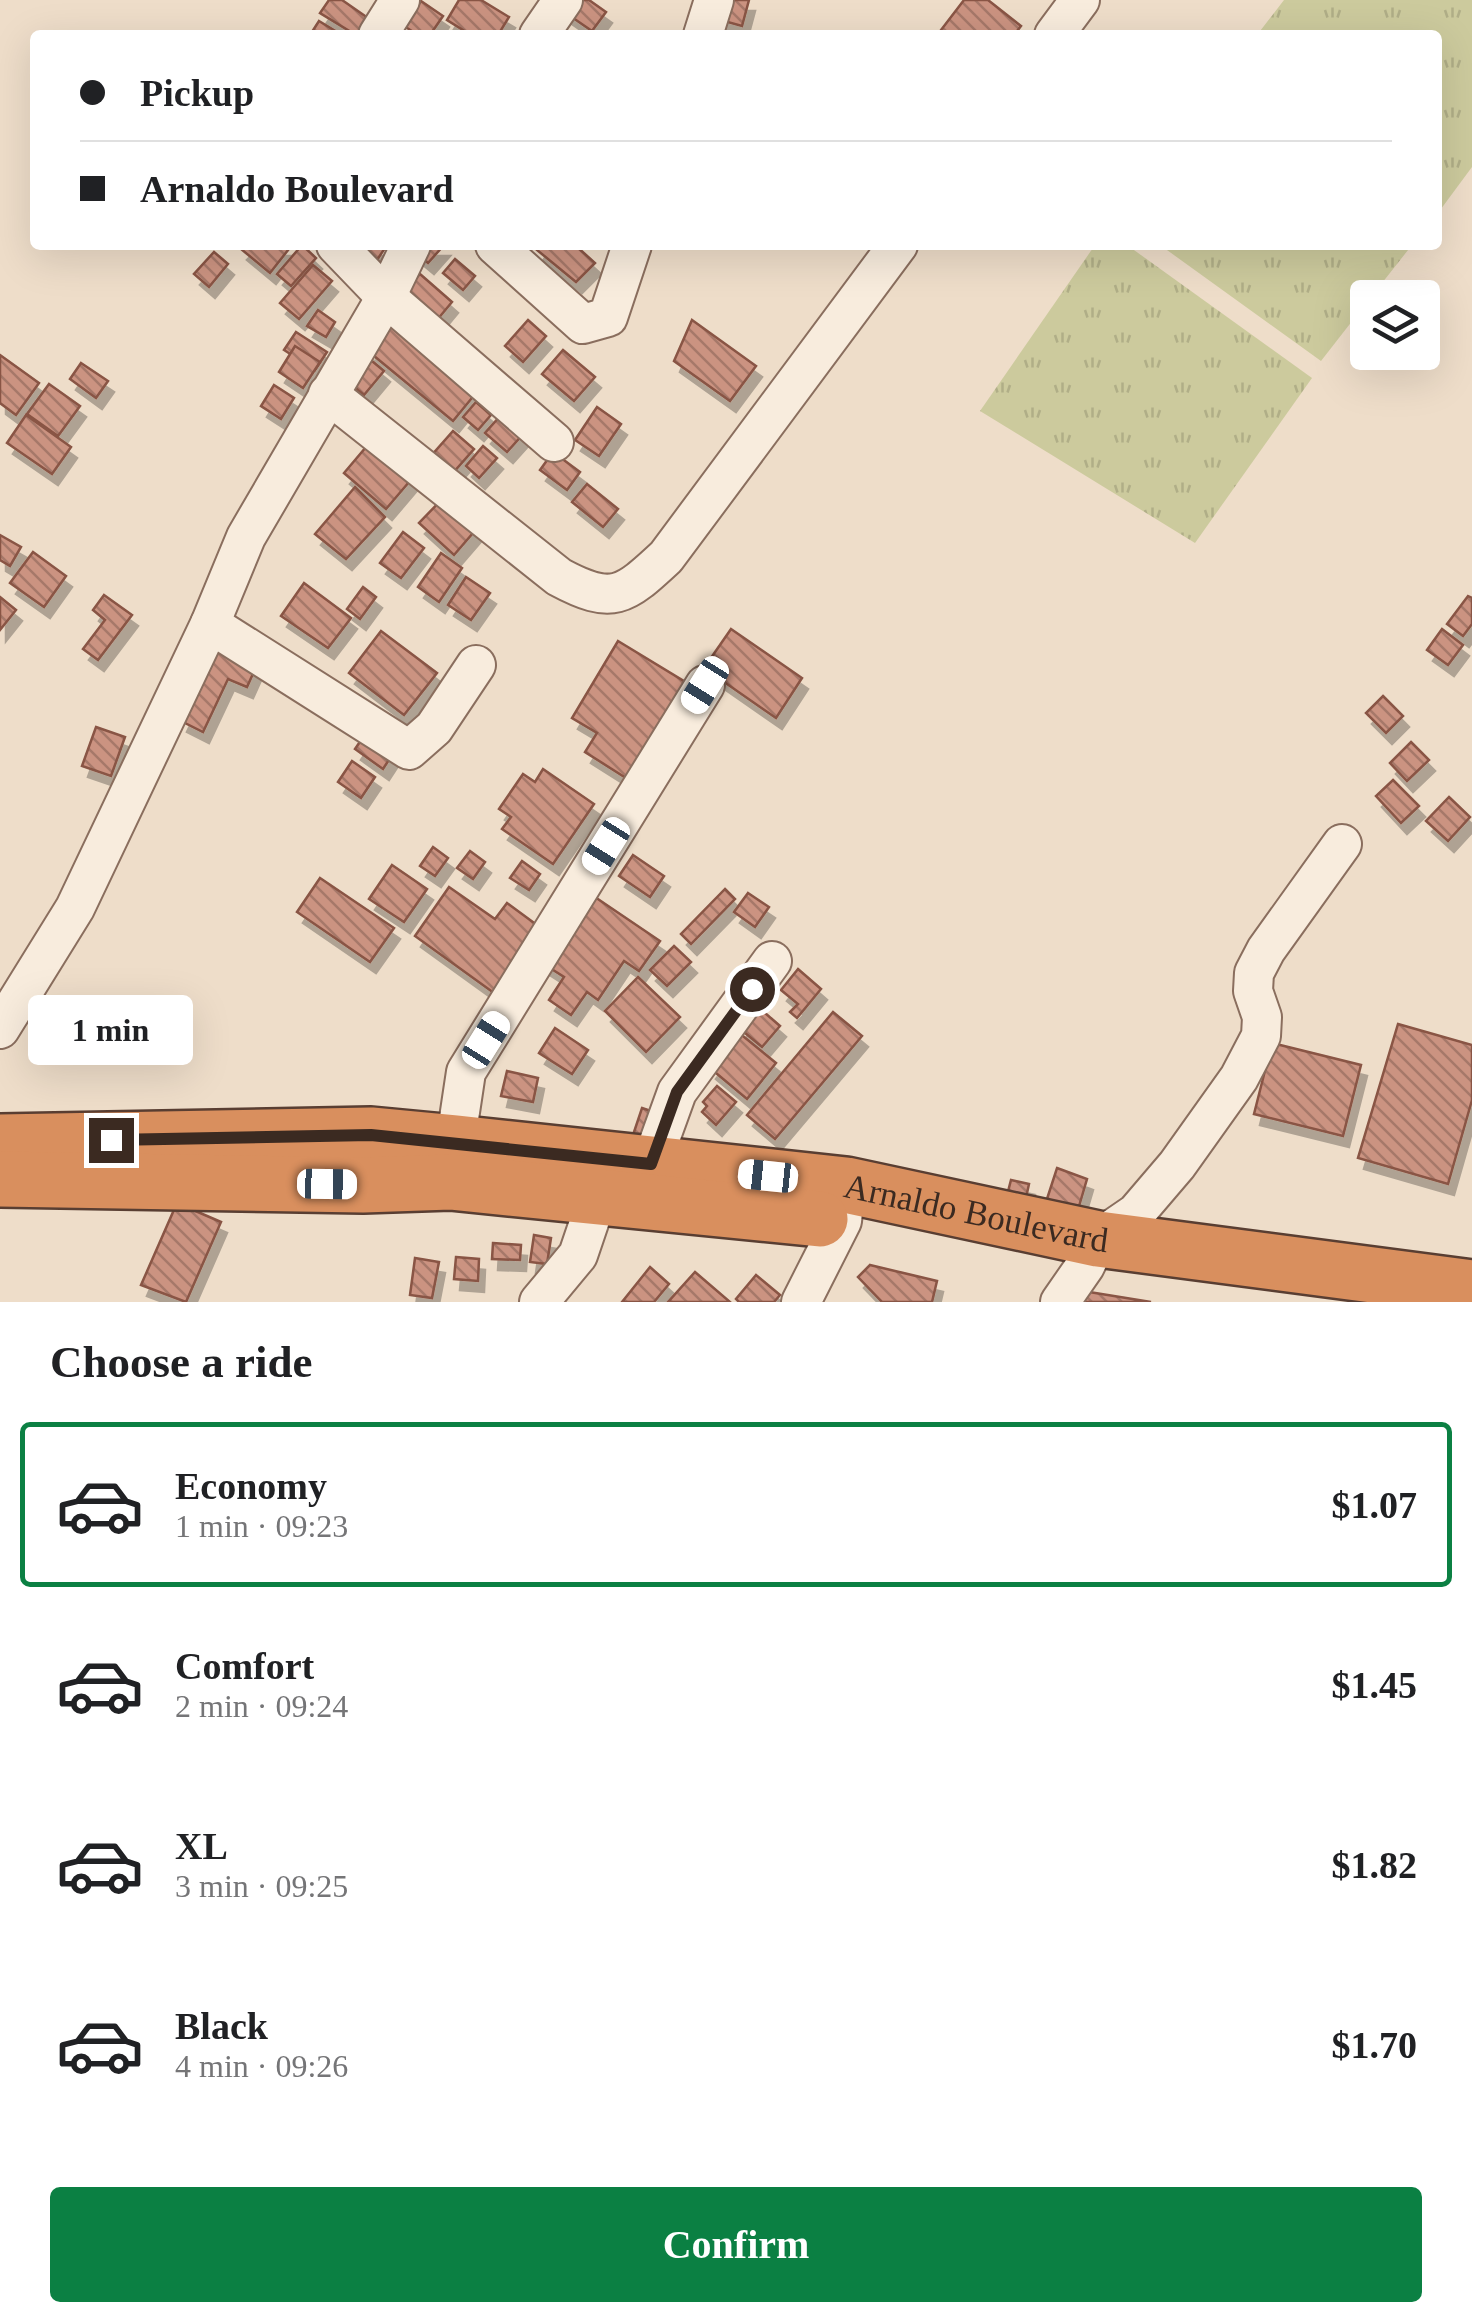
<!DOCTYPE html>
<html lang="en">
<head>
<meta charset="utf-8">
<style>
  :root { --surface:#fff; --page:#f6f6f6; --text:#202124; --muted:#757577; --line:#e0e0e0; --accent:#0b8043 }
  body { margin:0; font-family:"Times New Roman",serif; background:var(--page); color:var(--text); height:100vh; display:flex; flex-direction:column; font-size:38px; white-space:nowrap }
  * { box-sizing:border-box; margin:0 }
  p { font-size:32px; color:var(--muted) }
  .icon { flex:none; width:55px; height:55px; fill:none; stroke:currentColor; stroke-width:2; stroke-linecap:round; stroke-linejoin:round }
  .map { position:relative; height:1302px; overflow:hidden }
  .details { display:flex; flex-direction:column; background:var(--surface); flex:1 }
  .details>* { flex:none }
  .guide { position:absolute; left:30px; top:30px; width:1412px; height:220px; border-radius:10px; box-shadow:0 10px 40px #0002; display:grid; align-content:center; height:220px; padding:0 50px; background:var(--surface) }
  .controls { position:absolute; left:1350px; top:280px; display:grid; gap:20px }
  .controls a { display:grid; place-items:center; width:90px; height:90px; border-radius:10px; background:var(--surface); box-shadow:0 10px 40px #0002; font-size:50px }
  .end { position:absolute; width:45px; height:45px; margin:-22px; border:12px solid #3b2a21; background:#fff; box-shadow:0 0 0 5px #fff }
  .from { border-radius:50% }
  .bubble { position:absolute; height:70px; border-radius:10px; background:var(--surface); box-shadow:0 10px 40px #0002; font-size:32px; font-weight:800; line-height:70px; text-align:center }
  .car { position:absolute; width:30px; height:60px; margin:-30px -15px; border-radius:12px; box-shadow:0 0 8px 2px #0007; background:linear-gradient(#fff 24%,#345 0 40%,#fff 0 76%,#345 0 86%,#fff 0) }
  .guide b { display:flex; align-items:center; gap:35px; height:95px; font-size:38px }
  .guide b+b { border-top:2px solid var(--line) }
  .guide i { width:25px; height:25px; background:var(--text) }
  ul { padding:0; list-style:none }
  li { display:flex; align-items:center; gap:30px; height:165px; margin:0 20px 15px; padding:0 30px; border:5px solid transparent; border-radius:10px }
  li div { flex:1 }
  li b { display:block; font-size:38px }
  li em { font-style:normal; font-weight:800 }
  li.active { border-color:var(--accent) }
  li>.icon { width:90px; height:90px; stroke-width:1.5 }
  h2 { padding:0 50px; font-size:45px; line-height:120px }
  .button { display:flex; gap:20px; margin-top:auto; padding:20px 50px }
  .button a { flex:1; height:115px; border-radius:10px; background:var(--accent); color:#fff; font-size:40px; font-weight:800; line-height:115px; text-align:center }
  .map>svg:first-child { display:block }
  .grass { fill:url(#grass-tufts) }
  .building { fill:url(#building-back-hatch); stroke:#895444; stroke-width:2.5; filter:url(#shadow) }
  .lines { fill:none; stroke-linecap:round; stroke-linejoin:round }
  .minor-casing { stroke:#8a6e5e; stroke-width:42 }
  .highway-casing { stroke:#593e32; stroke-width:60 }
  .minor { stroke:#f8ecdd; stroke-width:38 }
  .highway { stroke:#d98f5e; stroke-width:55 }
  .route { stroke:#3b2a21; stroke-width:12 }
  .labels { text-anchor:middle; dominant-baseline:central; stroke-width:8; stroke-linejoin:round; paint-order:stroke }
  .street-label { font-size:35px; fill:#3b2a21; stroke:#f5e9d9 }
</style>
</head>
<body>
<div class="map">
<svg width="1472" height="1302" viewBox="0 0 1472 1302">
  <defs>
    <pattern id="grass-tufts" width="24" height="20" patternUnits="userSpaceOnUse" patternTransform="scale(2.5)"><rect width="24" height="20" fill="#ccca9d"/><path d="M3 7l-1-3M5 7V3M7 7l1-3M15 17l-1-3M17 17v-4M19 17l1-3" fill="none" stroke="#b0ae87"/></pattern>
    <pattern id="building-back-hatch" width="6" height="6" patternUnits="userSpaceOnUse" patternTransform="scale(2.5)"><rect width="6" height="6" fill="#cb9381"/><path d="M-1 5l2 2M0 0l6 6M5-1l2 2" fill="none" stroke="#a67869"/></pattern>
    <filter id="shadow"><feDropShadow dx="6" dy="11" stdDeviation="0" flood-color="#0004"/></filter>
  </defs>
  <rect width="100%" height="100%" fill="#eeddc9"/>
  <g class="grass">
    <path d="M1284 0H1472V167L1438 213V35H1257Z"/>
    <path d="M1095 245H1127L1312 378 1195 543 980 411Z"/>
    <path d="M1160 245H1412L1371 297 1368 298 1367 302 1321 361Z"/>
  </g>
  <g class="building">
    <path d="M329 0H342L368 18 356 35 320 13Z"/>
    <path d="M459 0H481L509 17 498 35H471L447 20Z"/>
    <path d="M566 0H589L606 12 592 31 560 9Z"/>
    <path d="M718 0H749L742 26 713 18Z"/>
    <path d="M964 0H988L1021 26 1014 35H947L941 30Z"/>
    <path d="M421 1 443 16 430 35H418L404 26Z"/>
    <path d="M319 21 342 35H310Z"/>
    <path d="M245 245H292L270 273 241 249Z"/>
    <path d="M302 245 316 258 291 286 277 274Z"/>
    <path d="M346 245H387L375 263Z"/>
    <path d="M421 245H444L428 263 415 252Z"/>
    <path d="M540 245H575L595 263 576 282 537 250Z"/>
    <path d="M214 252 228 264 209 287 194 274Z"/>
    <path d="M455 259 475 276 463 290 443 273Z"/>
    <path d="M313 265 332 281 299 319 280 303Z"/>
    <path d="M420 274 452 302 437 320 404 291Z"/>
    <path d="M318 310 335 322 326 337 307 326Z"/>
    <path d="M528 320 546 336 523 362 505 346Z"/>
    <path d="M692 320 756 366 730 401 674 361Z"/>
    <path d="M391 323 476 393 453 421 368 351Z"/>
    <path d="M296 332 327 352 315 370 284 350Z"/>
    <path d="M295 346 320 362 303 388 279 372Z"/>
    <path d="M563 350 595 377 574 401 542 374Z"/>
    <path d="M0 355 39 383 16 415 0 403Z"/>
    <path d="M366 356 384 371 364 395 346 380Z"/>
    <path d="M81 363 108 381 96 398 70 379Z"/>
    <path d="M49 384 80 406 58 436 27 414Z"/>
    <path d="M274 385 294 398 281 419 261 406Z"/>
    <path d="M476 402 491 415 478 430 463 417Z"/>
    <path d="M597 407 621 424 599 456 575 440Z"/>
    <path d="M502 414 524 433 507 452 485 433Z"/>
    <path d="M26 415 71 447 52 474 7 443Z"/>
    <path d="M453 431 474 449 452 474 431 456Z"/>
    <path d="M372 440 415 475 386 509 344 473Z"/>
    <path d="M483 446 497 458 479 478 466 466Z"/>
    <path d="M553 452 580 472 567 490 540 470Z"/>
    <path d="M587 484 618 509 603 527 572 502Z"/>
    <path d="M355 487 385 517 346 559 315 534Z"/>
    <path d="M448 493 479 526 454 555 419 523Z"/>
    <path d="M403 532 424 548 401 578 380 563Z"/>
    <path d="M0 535 21 547 10 566 0 560Z"/>
    <path d="M33 552 66 576 44 607 10 583Z"/>
    <path d="M441 553 462 568 439 602 418 587Z"/>
    <path d="M466 577 490 593 471 620 448 605Z"/>
    <path d="M304 583 351 618 328 648 281 616Z"/>
    <path d="M363 587 376 597 360 619 347 609Z"/>
    <path d="M104 595 132 615 98 660 83 649 105 620 93 610Z"/>
    <path d="M1468 596 1472 598V624L1463 636 1447 624Z"/>
    <path d="M0 597 16 610 0 630Z"/>
    <path d="M731 629 802 678 776 718 704 668Z"/>
    <path d="M1442 629 1463 645 1448 665 1427 650Z"/>
    <path d="M381 631 437 673 404 715 349 673Z"/>
    <path d="M618 641 687 683 626 778 585 752 597 733 572 718Z"/>
    <path d="M216 648 256 667 247 687 228 679 203 732 181 721Z"/>
    <path d="M1383 696 1403 716 1386 733 1366 713Z"/>
    <path d="M96 727 125 737 111 776 82 766Z"/>
    <path d="M366 733 394 752 383 769 355 749Z"/>
    <path d="M1411 742 1429 760 1407 781 1390 763Z"/>
    <path d="M352 761 375 777 361 798 338 782Z"/>
    <path d="M543 769 594 804 553 864 502 829 511 817 499 809 523 774 535 782Z"/>
    <path d="M1393 780 1419 806 1401 823 1376 796Z"/>
    <path d="M1449 797 1470 817 1448 841 1426 821Z"/>
    <path d="M433 847 448 858 435 876 420 866Z"/>
    <path d="M470 851 485 862 473 879 457 868Z"/>
    <path d="M633 855 664 876 650 897 619 876Z"/>
    <path d="M522 861 540 874 529 890 510 878Z"/>
    <path d="M392 865 427 889 404 922 369 899Z"/>
    <path d="M320 878 394 928 370 962 297 912Z"/>
    <path d="M449 887 495 919 507 903 541 928 494 993 415 936Z"/>
    <path d="M725 889 735 899 691 944 681 934Z"/>
    <path d="M589 893 660 941 639 971 624 961 598 1000 587 992 571 1015 549 1000 564 977 542 963Z"/>
    <path d="M748 893 769 907 755 927 734 912Z"/>
    <path d="M674 946 691 962 667 986 650 970Z"/>
    <path d="M798 969 821 989 797 1018 790 1012 798 1004 781 990Z"/>
    <path d="M638 977 680 1017 646 1052 605 1011Z"/>
    <path d="M757 1006 780 1026 762 1047 739 1028Z"/>
    <path d="M833 1012 862 1036 775 1139 747 1115Z"/>
    <path d="M1398 1024 1472 1045V1100L1448 1184 1358 1158Z"/>
    <path d="M555 1028 588 1050 572 1074 539 1053Z"/>
    <path d="M738 1032 776 1063 747 1099 710 1068Z"/>
    <path d="M1272 1043 1361 1065 1343 1136 1254 1114Z"/>
    <path d="M507 1071 538 1078 533 1102 501 1096Z"/>
    <path d="M717 1086 736 1102 716 1125 702 1112 707 1106 703 1102Z"/>
    <path d="M642 1108 663 1115 654 1142 633 1135Z"/>
    <path d="M1057 1168 1087 1179 1077 1213 1046 1202Z"/>
    <path d="M1011 1180 1029 1184 1024 1207 1005 1203Z"/>
    <path d="M177 1203 221 1222 186 1302 141 1285Z"/>
    <path d="M534 1235 551 1238 547 1264 530 1262Z"/>
    <path d="M493 1243 521 1245 520 1260 492 1259Z"/>
    <path d="M456 1257 479 1259 478 1281 454 1279Z"/>
    <path d="M415 1258 439 1262 432 1298 410 1295Z"/>
    <path d="M870 1265 937 1281 932 1302H882L858 1277Z"/>
    <path d="M650 1267 669 1284 654 1302H622Z"/>
    <path d="M695 1272 730 1302H668Z"/>
    <path d="M756 1275 780 1295 774 1302H739L736 1299Z"/>
    <path d="M1083 1291 1151 1302H1079Z"/>
  </g>
  <g class="lines">
    <g class="minor-casing">
      <g id="minor">
        <path d="M378 35 400 0"/>
        <path d="M539 35 563 0"/>
        <path d="M703 35 714 0"/>
        <path d="M1054 35 1080 0"/>
        <path d="M336 245 386 297 554 442"/>
        <path d="M495 245 583 324 608 317 632 245"/>
        <path d="M328 394 559 577C613 606 624 596 666 557L898 245"/>
        <path d="M210 624 409 750 434 728 476 665"/>
        <path d="M0 1029 75 908 210 624 246 537 386 297 411 245"/>
        <path d="M651 1164 677 1092 772 961"/>
        <path d="M452 1165 466 1072 705 685"/>
        <path d="M539 1302 578 1255 597 1199"/>
        <path d="M801 1302 842 1221 845 1194"/>
        <path d="M1060 1302 1085 1266 1098 1239 1136 1213 1177 1165 1239 1078 1261 1036 1262 1017 1253 991 1254 973 1266 950 1342 844"/>
      </g>
    </g>
    <g class="highway-casing">
      <g id="highway">
        <path id="s1" d="M0 1142 371 1135 455 1143 846 1185 1098 1239 1472 1288"/>
        <path d="M0 1179 363 1185 450 1182 820 1219"/>
      </g>
    </g>
    <use href="#minor" class="minor"/>
    <use href="#highway" class="highway"/>
  </g>
  <g class="lines">
    <path class="route" d="M111 1140 371 1135 651 1164 677 1092 752 989"/>
  </g>
  <g class="labels">
    <g class="street-label">
      <text stroke="none"><textPath href="#s1" startOffset="982">Arnaldo Boulevard</textPath></text>
    </g>
  </g>
</svg>
<div class="controls">
<a><svg class="icon" aria-label="layers" viewBox="0 0 24 24"><path d="M12 4l9 5-9 5-9-5zM3 14l9 5 9-5"/></svg></a>
</div>
<i class="end from" style="left:752px;top:989px"></i>
<i class="end" style="left:111px;top:1140px"></i>
<div class="bubble" style="left:28px;top:995px;width:165px">1 min</div>
<i class="car" style="left:705px;top:685px;rotate:212deg"></i>
<i class="car" style="left:606px;top:846px;rotate:212deg"></i>
<i class="car" style="left:486px;top:1040px;rotate:32deg"></i>
<i class="car" style="left:768px;top:1176px;rotate:276deg"></i>
<i class="car" style="left:327px;top:1184px;rotate:91deg"></i>
<div class="guide">
<b><i class="from"></i>Pickup</b>
<b><i></i>Arnaldo Boulevard</b>
</div>
</div>
<section class="details">
<h2>Choose a ride</h2>
<ul>
<li class="active"><svg class="icon" aria-label="car" viewBox="0 0 24 24"><path d="M5 17H2v-5l4-1 3-4h7l3 4 3 1v5h-3M9 17h6M6 11h13"/><circle cx="7" cy="17" r="2"/><circle cx="17" cy="17" r="2"/></svg><div><b>Economy</b><p>1 min · 09:23</p></div><em>$1.07</em></li>
<li><svg class="icon" aria-label="car" viewBox="0 0 24 24"><path d="M5 17H2v-5l4-1 3-4h7l3 4 3 1v5h-3M9 17h6M6 11h13"/><circle cx="7" cy="17" r="2"/><circle cx="17" cy="17" r="2"/></svg><div><b>Comfort</b><p>2 min · 09:24</p></div><em>$1.45</em></li>
<li><svg class="icon" aria-label="car" viewBox="0 0 24 24"><path d="M5 17H2v-5l4-1 3-4h7l3 4 3 1v5h-3M9 17h6M6 11h13"/><circle cx="7" cy="17" r="2"/><circle cx="17" cy="17" r="2"/></svg><div><b>XL</b><p>3 min · 09:25</p></div><em>$1.82</em></li>
<li><svg class="icon" aria-label="car" viewBox="0 0 24 24"><path d="M5 17H2v-5l4-1 3-4h7l3 4 3 1v5h-3M9 17h6M6 11h13"/><circle cx="7" cy="17" r="2"/><circle cx="17" cy="17" r="2"/></svg><div><b>Black</b><p>4 min · 09:26</p></div><em>$1.70</em></li>
</ul>
<div class="button"><a>Confirm</a></div>
</section>
</body>
</html>
